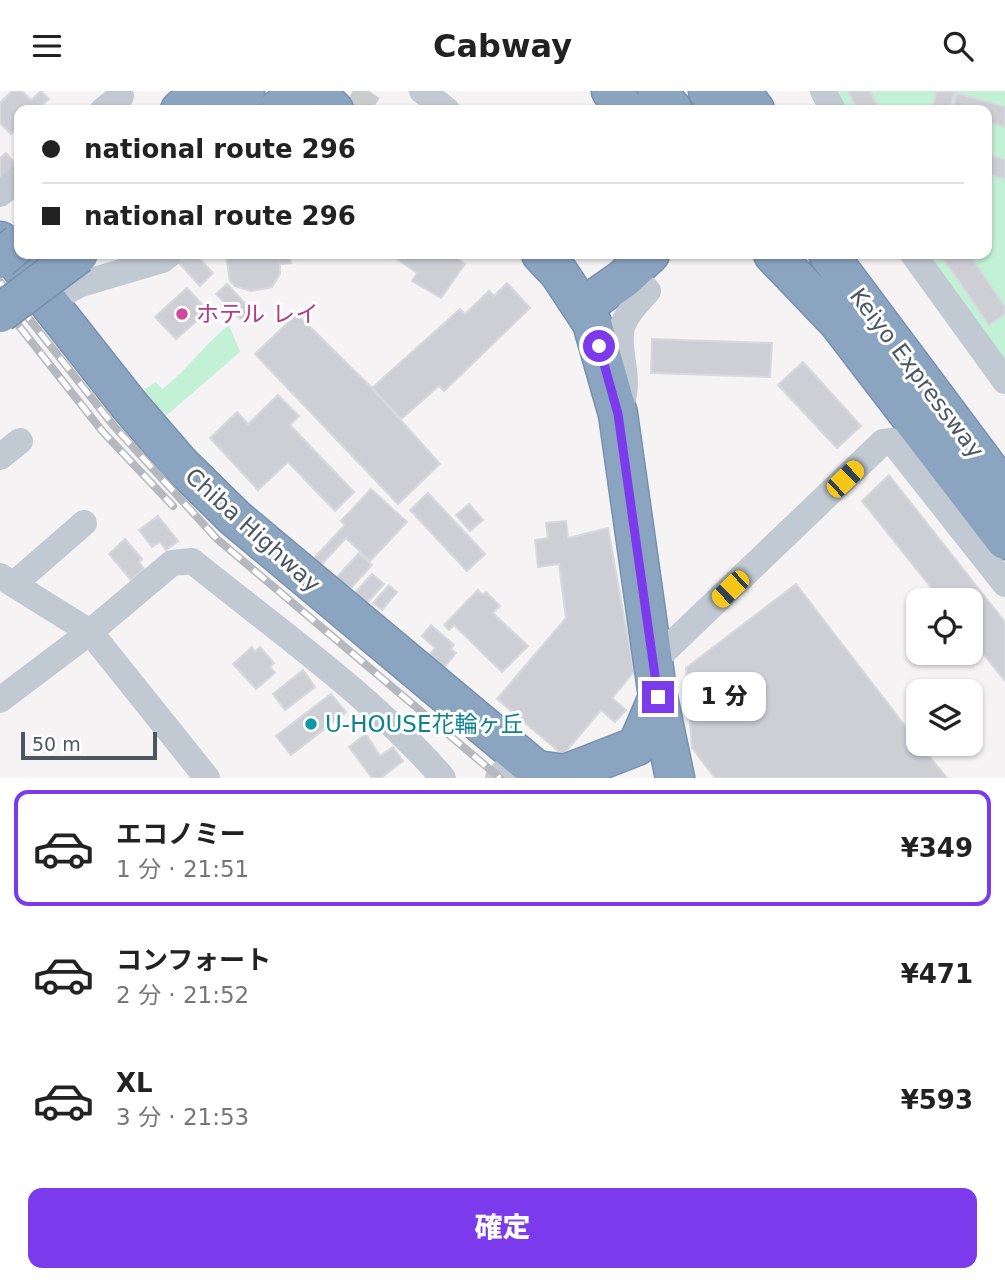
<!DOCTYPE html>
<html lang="ja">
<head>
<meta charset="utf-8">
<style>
  :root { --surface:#fff; --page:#f2f2f2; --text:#222; --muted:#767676; --line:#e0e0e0; --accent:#7c3aed }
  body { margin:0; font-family:"DejaVu Sans","Noto Sans JP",sans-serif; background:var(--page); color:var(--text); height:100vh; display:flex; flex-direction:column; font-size:26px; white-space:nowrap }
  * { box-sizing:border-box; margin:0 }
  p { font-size:23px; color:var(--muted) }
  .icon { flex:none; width:38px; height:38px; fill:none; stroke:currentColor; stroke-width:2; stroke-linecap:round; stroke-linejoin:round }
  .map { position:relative; height:687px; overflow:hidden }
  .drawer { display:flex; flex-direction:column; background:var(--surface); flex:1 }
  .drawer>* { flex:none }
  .guide { position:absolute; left:14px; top:14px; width:978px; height:154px; border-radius:14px; box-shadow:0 2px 5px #0004; display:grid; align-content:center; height:154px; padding:0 28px; background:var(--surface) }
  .buttons { position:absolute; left:906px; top:497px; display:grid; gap:14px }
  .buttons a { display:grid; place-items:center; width:77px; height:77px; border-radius:14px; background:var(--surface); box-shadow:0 2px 5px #0004; font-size:35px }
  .scale { position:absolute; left:21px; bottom:18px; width:136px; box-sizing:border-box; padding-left:7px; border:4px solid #4a5661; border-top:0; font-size:19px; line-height:24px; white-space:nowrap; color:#4a5661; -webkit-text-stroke:5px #fff; paint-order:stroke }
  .end { position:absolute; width:32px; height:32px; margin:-16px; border:9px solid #7c3aed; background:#fff; box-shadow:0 0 0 4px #fff }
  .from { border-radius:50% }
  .bubble { position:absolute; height:49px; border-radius:14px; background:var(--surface); box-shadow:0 2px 5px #0004; font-size:23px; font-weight:800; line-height:49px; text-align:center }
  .car { position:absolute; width:21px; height:42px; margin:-21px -10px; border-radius:9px; box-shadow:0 0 5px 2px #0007; background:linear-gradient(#f5c518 24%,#345 0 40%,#f5c518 0 76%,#345 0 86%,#f5c518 0) }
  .guide b { display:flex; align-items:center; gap:24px; height:66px; font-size:26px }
  .guide b+b { border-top:2px solid var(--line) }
  .guide i { width:18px; height:18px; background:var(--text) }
  ul { padding:12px 0 0; list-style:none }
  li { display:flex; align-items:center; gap:21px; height:116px; margin:0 14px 10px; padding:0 14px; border:4px solid transparent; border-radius:14px }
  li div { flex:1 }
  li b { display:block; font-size:26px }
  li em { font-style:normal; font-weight:800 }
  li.active { border-color:var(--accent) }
  li>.icon { width:63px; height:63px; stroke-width:1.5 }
  .primary-button { display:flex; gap:14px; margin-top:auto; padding:14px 28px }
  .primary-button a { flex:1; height:80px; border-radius:14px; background:var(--accent); color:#fff; font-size:28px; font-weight:800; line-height:80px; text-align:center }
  header { display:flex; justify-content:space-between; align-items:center; height:91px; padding:0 28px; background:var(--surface); font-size:32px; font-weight:800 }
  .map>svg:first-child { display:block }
  .green { fill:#c3f1d5 }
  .building { fill:#cdcfd5; stroke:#d7d9de; stroke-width:2 }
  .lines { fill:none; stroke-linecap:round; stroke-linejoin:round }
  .minor-tunnel { stroke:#caccce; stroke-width:26; stroke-dasharray:26 13; stroke-linecap:butt }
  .highway-casing { stroke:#7690ad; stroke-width:41 }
  .minor { stroke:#c1cad2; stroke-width:26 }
  .highway { stroke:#8ba5c1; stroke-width:38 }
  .rail-casing { stroke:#b5b8bd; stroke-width:8 }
  .rail { stroke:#fff; stroke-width:5; stroke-dasharray:16; stroke-linecap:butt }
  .highway-bridge-casing { stroke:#7690ad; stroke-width:41; stroke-linecap:butt }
  .highway-bridge { stroke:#8ba5c1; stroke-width:38 }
  .route { stroke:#7c3aed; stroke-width:9 }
  .hotel-dot { fill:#d1479c; stroke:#fff; stroke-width:2.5 }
  .culture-dot { fill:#0f9aa8; stroke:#fff; stroke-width:2.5 }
  .labels { text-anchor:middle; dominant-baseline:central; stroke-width:6; stroke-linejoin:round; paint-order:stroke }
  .hotel-label { font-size:23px; fill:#b23c85; stroke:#fff; text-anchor:start }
  .street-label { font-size:23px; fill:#4a5661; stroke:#fff }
  .culture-label { font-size:23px; fill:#0d838f; stroke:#fff; text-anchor:start }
</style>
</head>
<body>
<header><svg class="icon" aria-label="menu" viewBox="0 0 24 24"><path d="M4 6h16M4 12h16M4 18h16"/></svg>Cabway<svg class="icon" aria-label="search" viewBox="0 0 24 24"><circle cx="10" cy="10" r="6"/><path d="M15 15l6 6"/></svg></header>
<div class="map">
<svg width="1005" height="687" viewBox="0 0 1005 687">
  <rect width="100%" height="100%" fill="#f5f3f3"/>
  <g class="green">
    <path d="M833 0H1005V277L922 163H987V19H843Z"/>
    <path d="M229 234 240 261 167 324 164 321 160 324 140 301 156 291 162 298C186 281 204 253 229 234Z"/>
  </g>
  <g class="building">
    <path d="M12 0H22L31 9 41 0 49 8 37 19H19V35L11 43 0 32V12Z"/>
    <path d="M848 0H870L880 19H857Z"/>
    <path d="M937 0 955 1 949 19H931Z"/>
    <path d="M957 2 1005 16V36L987 31V19H952Z"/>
    <path d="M6 62 19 77 0 92V67Z"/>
    <path d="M987 63 1005 69V88L987 83Z"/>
    <path d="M188 163H195L213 182 200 195 179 172Z"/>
    <path d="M223 163H289L291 172 280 173V183L272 196 251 200 235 195 230 190 226 165Z"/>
    <path d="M390 163H451L465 173 441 207 412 190 417 182Z"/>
    <path d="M940 163H969L1005 216V223L989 234Z"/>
    <path d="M507 192 530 217 444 300 439 295 401 328 372 297 460 218 465 223 489 200 494 205Z"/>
    <path d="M227 193 254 222 243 231 216 203Z"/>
    <path d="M187 197 208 220 176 248 155 226Z"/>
    <path d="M297 223 372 297 440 373 398 413 255 263Z"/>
    <path d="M652 248 772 252 770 286 651 282Z"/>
    <path d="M803 271 861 335 837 357 778 294Z"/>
    <path d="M278 304 299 325 290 334 354 401 335 420 288 371 258 399 210 347 237 321 248 333Z"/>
    <path d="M889 384 1005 531V590L971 548V509H941L862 410Z"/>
    <path d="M371 398 407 431 370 470 346 447 321 474 314 467 345 434 341 430Z"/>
    <path d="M428 402 485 463 467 480 410 419Z"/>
    <path d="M469 413 483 429 470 440 456 424Z"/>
    <path d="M158 425 178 450 166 459 160 451 152 456 139 439Z"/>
    <path d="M566 430 568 447 608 437 634 581 612 607 626 619 615 631 601 619 563 664 497 608 566 527 559 473 538 476 535 449 548 447 546 432Z"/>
    <path d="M125 448 142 468 139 471 144 478 131 489 109 463Z"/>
    <path d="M359 462 372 474 349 499 336 487Z"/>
    <path d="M372 483 384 493 365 514 353 504Z"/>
    <path d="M796 493 919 653 947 687H715L692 657 686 577Z"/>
    <path d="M389 494 397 501 382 519 373 512Z"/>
    <path d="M478 499 483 504 486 501 500 515 493 522 528 555 502 581 454 534 449 539 444 534Z"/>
    <path d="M431 534 454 554 451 558 456 562 441 580 427 567 435 557 422 545Z"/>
    <path d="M252 556 255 561 260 556 274 572 270 576 275 582 256 598 233 573Z"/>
    <path d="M303 579 315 596 285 619 273 603Z"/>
    <path d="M331 603 346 621 291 664 276 645Z"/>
    <path d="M366 643 380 665 393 656 403 670 381 687H372L349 656Z"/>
  </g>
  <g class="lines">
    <path class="minor-tunnel" d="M356 19 369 0"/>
    <g class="highway-casing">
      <g id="highway">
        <path d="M314 0 334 19"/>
        <path d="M611 0 626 19"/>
        <path d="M657 0 673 19"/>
        <path d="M708 0 722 19"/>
        <path d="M741 0 755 19"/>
        <path d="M180 19 203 0"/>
        <path d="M221 19 245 0"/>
        <path d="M277 19 302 0"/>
        <path d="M0 150 130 315 180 373 235 427 546 687"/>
        <path d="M541 163 559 182 592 232 618 323 658 606 675 687"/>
        <path d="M773 163 838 231 1005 449"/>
        <path d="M828 163 1005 400"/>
        <path d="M583 216 623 188 650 163"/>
        <path d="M537 679 565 683 637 655 658 606"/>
      </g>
    </g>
    <g class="minor">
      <path d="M422 0 447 19"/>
      <path d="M823 0 833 19"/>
      <path d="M103 19 121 5 119 0"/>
      <path d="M0 103 19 87"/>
      <path d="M913 163 1005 290"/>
      <path d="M48 210 81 193 162 169 170 163"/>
      <path d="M622 311C630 287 619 267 621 243 622 226 638 212 648 200L643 195"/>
      <path d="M0 366 20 350"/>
      <path d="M0 485 90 541 207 687"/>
      <path d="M14 493 84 432"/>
      <path d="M653 571 883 351 892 350 1005 493"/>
      <path d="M0 609 90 541 172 472 192 470C276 538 372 605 443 687"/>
      <path d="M498 687 518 665"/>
    </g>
    <use href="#highway" class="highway"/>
    <g class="rail-casing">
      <g id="rail">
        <path d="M0 191 113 334 217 448 500 687"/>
        <path d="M0 211 103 341 173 415"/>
      </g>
    </g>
    <use href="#rail" class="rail"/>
    <g class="highway-bridge-casing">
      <g id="highway-bridge">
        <path d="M0 168 19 152"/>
        <path d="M0 222 79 163"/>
      </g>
    </g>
    <use href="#highway-bridge" class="highway-bridge"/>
  </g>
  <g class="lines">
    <path class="route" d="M599 255 618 323 658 606"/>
  </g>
  <circle class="hotel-dot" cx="182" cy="223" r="7"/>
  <circle class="culture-dot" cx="311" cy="633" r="7"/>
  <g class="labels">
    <g class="hotel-label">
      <text x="196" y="223">ホテル レイ</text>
    </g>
    <g class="street-label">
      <text transform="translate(917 282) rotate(53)">Keiyo Expressway</text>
      <text transform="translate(253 439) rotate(42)">Chiba Highway</text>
    </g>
    <g class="culture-label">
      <text x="325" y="633">U-HOUSE花輪ヶ丘</text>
    </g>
  </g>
</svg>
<div class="buttons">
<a><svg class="icon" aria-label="locate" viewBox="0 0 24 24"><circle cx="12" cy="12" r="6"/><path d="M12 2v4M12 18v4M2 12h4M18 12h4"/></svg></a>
<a><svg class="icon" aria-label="layers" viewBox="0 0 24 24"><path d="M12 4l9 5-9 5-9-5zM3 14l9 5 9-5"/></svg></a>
</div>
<div class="scale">50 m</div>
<i class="end from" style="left:599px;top:255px"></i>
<i class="end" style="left:658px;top:606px"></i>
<div class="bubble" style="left:682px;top:581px;width:84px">1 分</div>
<i class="car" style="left:845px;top:388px;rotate:46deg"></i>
<i class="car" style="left:730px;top:498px;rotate:226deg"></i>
<div class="guide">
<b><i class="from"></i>national route 296</b>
<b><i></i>national route 296</b>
</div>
</div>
<section class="drawer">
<ul>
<li class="active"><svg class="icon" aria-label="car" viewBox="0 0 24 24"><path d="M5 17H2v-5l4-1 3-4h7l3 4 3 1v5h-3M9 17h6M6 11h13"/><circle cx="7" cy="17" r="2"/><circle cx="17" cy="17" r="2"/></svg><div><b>エコノミー</b><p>1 分 · 21:51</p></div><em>¥349</em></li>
<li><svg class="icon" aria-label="car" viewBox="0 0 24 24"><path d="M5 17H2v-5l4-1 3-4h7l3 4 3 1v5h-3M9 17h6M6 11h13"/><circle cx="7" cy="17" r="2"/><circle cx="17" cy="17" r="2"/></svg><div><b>コンフォート</b><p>2 分 · 21:52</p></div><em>¥471</em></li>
<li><svg class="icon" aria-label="car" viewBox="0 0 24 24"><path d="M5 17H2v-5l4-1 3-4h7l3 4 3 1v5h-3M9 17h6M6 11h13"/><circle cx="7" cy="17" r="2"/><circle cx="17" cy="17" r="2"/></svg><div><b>XL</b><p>3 分 · 21:53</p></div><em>¥593</em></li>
</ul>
<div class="primary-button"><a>確定</a></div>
</section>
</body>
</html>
